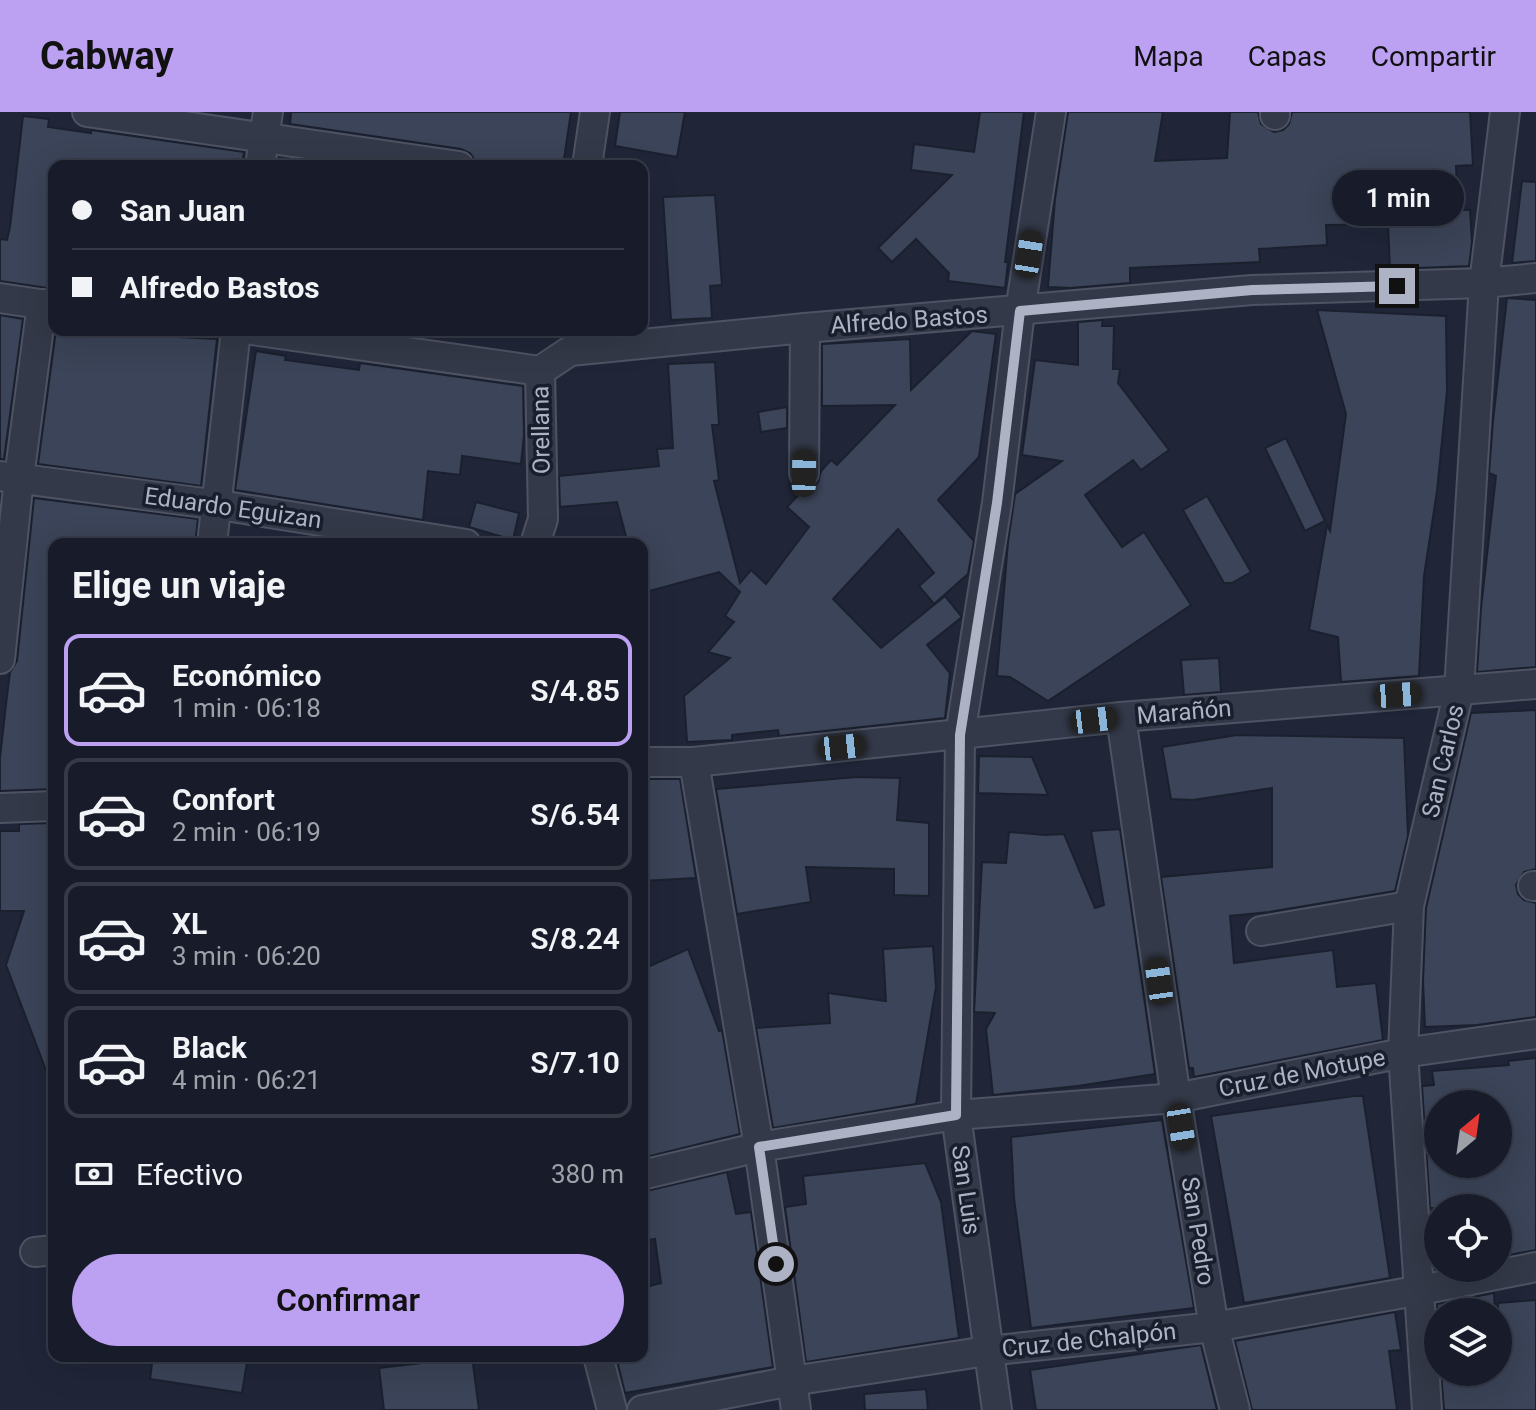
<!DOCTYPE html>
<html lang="es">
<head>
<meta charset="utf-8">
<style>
  :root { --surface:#181c2a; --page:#252936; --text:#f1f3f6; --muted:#9fa1a8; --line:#363a47; --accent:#bca0f2 }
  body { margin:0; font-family:Roboto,sans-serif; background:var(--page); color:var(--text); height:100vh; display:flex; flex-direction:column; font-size:30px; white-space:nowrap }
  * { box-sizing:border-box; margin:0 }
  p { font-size:26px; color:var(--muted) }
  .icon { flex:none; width:44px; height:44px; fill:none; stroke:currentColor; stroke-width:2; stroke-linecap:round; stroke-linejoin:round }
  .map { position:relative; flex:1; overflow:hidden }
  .sheet { position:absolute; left:48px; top:426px; width:600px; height:824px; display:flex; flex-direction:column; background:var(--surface); border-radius:16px; box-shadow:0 8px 32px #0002,0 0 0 2px var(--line) }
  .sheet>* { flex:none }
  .hud { position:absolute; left:48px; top:48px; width:600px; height:176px; border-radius:16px; box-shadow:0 8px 32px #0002,0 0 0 2px var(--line); display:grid; align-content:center; height:176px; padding:0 24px; background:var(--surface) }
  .needle { width:52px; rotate:29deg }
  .fabs { position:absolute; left:1424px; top:978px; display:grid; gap:16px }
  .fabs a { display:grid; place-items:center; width:88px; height:88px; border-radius:50%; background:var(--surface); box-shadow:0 8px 32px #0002,0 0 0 2px var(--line); font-size:40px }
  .end { position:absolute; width:36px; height:36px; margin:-18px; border:10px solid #adb3c5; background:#111; box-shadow:0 0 0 4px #111 }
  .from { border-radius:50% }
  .bubble { position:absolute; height:56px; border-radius:28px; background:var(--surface); box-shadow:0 8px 32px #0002,0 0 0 2px var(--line); font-size:26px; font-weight:600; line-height:56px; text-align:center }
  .car { position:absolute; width:24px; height:48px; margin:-24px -12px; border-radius:10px; box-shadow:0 0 6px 2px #0007; background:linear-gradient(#222 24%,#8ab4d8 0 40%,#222 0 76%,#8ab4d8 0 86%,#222 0) }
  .hud b { display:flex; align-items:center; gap:28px; height:76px; font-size:30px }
  .hud b+b { border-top:2px solid var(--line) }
  .hud i { width:20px; height:20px; background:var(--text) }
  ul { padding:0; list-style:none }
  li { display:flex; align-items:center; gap:24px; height:112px; margin:0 16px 12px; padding:0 8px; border:4px solid var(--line); border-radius:16px }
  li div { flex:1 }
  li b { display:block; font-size:30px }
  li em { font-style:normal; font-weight:600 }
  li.selected { border-color:var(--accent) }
  li>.icon { width:72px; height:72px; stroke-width:1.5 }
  h2 { padding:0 24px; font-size:36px; line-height:96px }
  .pay { display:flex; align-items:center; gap:20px; height:88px; padding:0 24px; font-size:30px }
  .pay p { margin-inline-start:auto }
  .button { display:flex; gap:16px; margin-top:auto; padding:16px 24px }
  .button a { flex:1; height:92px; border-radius:48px; background:var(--accent); color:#111; font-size:32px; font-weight:600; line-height:92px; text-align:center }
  header { display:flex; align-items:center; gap:48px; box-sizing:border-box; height:112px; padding:0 40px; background:var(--accent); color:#111 }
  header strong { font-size:38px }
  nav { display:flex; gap:44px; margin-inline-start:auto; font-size:28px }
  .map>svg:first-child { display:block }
  .building { fill:#3b4458; stroke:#1b202e; stroke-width:2; fill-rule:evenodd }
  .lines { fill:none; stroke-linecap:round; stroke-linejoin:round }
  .street-casing { stroke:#4e5363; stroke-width:32 }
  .street { stroke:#333948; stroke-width:28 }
  .route { stroke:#adb3c5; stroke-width:10 }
  .labels { text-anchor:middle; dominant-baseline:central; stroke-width:7; stroke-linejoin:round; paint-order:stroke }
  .street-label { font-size:24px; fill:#adb3c5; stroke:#191e2c }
</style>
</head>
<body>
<header>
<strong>Cabway</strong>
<nav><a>Mapa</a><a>Capas</a><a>Compartir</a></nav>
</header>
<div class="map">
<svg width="1536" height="1298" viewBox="0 0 1536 1298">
  <rect width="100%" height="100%" fill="#202638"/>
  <g class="building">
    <path d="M291 0H571L563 54H513L475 48 470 41 461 37 290 12Z"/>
    <path d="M620 0H685L677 45 615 34Z"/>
    <path d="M980 0H1024L1005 150H1008L1005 176 948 169 949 161 916 127 892 150 878 136 952 63 911 58 914 32 974 40Z"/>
    <path d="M1068 0H1163L1155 49 1227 46 1230 0H1258L1261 12 1274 20 1283 18 1289 12 1292 0H1470L1473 53 1456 54 1458 98H1470L1472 130 1469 154 1390 157 1388 112 1326 113 1327 133 1259 137 1260 150 1130 156V171L1071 176 1048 175 1055 87Z"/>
    <path d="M23 4 49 7 48 15 91 21V18L244 40 242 54H54V177L0 169V127L7 128 10 115Z"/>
    <path d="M1522 69 1536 70V149L1512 151Z"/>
    <path d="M715 83 722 173 710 174 712 206 671 208 663 85Z"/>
    <path d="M1507 186 1536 188V555L1477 560 1481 496 1496 364 1489 361 1493 309Z"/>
    <path d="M1317 198 1446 204 1447 279 1437 379 1424 464 1419 564 1341 570 1338 525 1309 518 1327 413 1330 419 1346 302Z"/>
    <path d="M0 203 23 207 4 347H0Z"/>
    <path d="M1103 208 1102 214H1114L1113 257H1120L1118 271 1169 338 1141 358 1133 348 1085 383 1122 435 1144 420 1191 493 1048 589 1010 565 997 564 1008 430 1015 382 1062 349 1022 343 1035 248 1078 253V210Z"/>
    <path d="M56 218H134V220L178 225 217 227 201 374 38 352Z"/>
    <path d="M972 219 996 222 979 345 938 388 974 429 968 462 934 492 919 474 934 461 898 417 833 487 881 536 945 484 962 505 927 533 950 561 945 606 779 624 778 618 732 623V628L687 630 684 584 730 546 708 540 734 510 725 504 740 480 719 460 642 481V432H628L617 390 560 395 559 364 659 354 657 337 673 336 668 252 715 250 719 313H712L719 368 714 369 740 471 751 458 766 472 809 415 787 395 803 378 812 376 818 370 821 359 831 348 837 353 895 293 822 294V232L910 227 911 278Z"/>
    <path d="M256 239 286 244 285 248 359 258 360 251 523 274 524 323 521 352 462 344 460 363 428 359 423 408 235 378Z"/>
    <path d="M787 295V316L761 320 758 300Z"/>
    <path d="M1286 326 1325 409 1305 419 1265 336Z"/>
    <path d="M1207 384 1251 460 1232 471H1224L1183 398Z"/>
    <path d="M34 386 198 407 195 432H54V677L0 679V646L6 592 10 560 17 549Z"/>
    <path d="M476 390 519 401 513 428 469 415Z"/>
    <path d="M1219 546 1221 580 1184 583 1181 548Z"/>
    <path d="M1536 598V757L1524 760 1516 773 1518 782 1524 788 1536 791V905L1477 913 1425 915 1423 869 1426 796 1471 601Z"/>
    <path d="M1237 623 1404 626 1408 724 1395 779 1269 800 1230 804 1234 851 1333 838 1337 875 1376 871 1383 928 1194 965 1193 956H1189L1161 765 1272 755V676L1193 688 1171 687 1162 635Z"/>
    <path d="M979 644 1032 645 1048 683 978 681Z"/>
    <path d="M857 665 900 666 897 708 929 711V784L894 783V757L806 755 811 790 737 802 716 677Z"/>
    <path d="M642 667H680L696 766 642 769Z"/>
    <path d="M54 711V974H52L6 853 24 799H0V719H19V712Z"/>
    <path d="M1120 717 1155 962 1078 974 993 983 986 917 995 901 974 900 982 750 1006 751 1009 720 1045 723 1064 722 1095 796 1104 793 1091 719Z"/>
    <path d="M933 834 936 875 916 992 773 1016 756 916 830 911 828 881 886 889 883 837Z"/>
    <path d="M688 837 719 919 722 918 740 1022 642 1046V854H650Z"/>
    <path d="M1536 946V1138L1498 1145V1096H1430L1422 974 1434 973 1432 959 1509 953 1508 949ZM1438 992H1498V1052H1438Z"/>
    <path d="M1354 984H1363L1390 1166 1244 1191 1211 1004Z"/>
    <path d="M1162 1008 1194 1196 1031 1216 1014 1086 1011 1025Z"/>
    <path d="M925 1051 941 1090 959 1226 806 1250 785 1095 806 1092 803 1064Z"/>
    <path d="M727 1060 736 1102 751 1100 773 1255 625 1281 616 1244H642V1176L661 1171 655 1127 642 1129V1080Z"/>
    <path d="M1494 1181 1495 1200H1437V1192Z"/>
    <path d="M1536 1188V1298H1444L1441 1260H1498V1191Z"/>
    <path d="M1395 1200 1401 1238 1389 1239 1397 1298H1252L1235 1229Z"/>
    <path d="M1201 1233 1217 1298H1036L1030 1258Z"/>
    <path d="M153 1244H248L242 1281 150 1267Z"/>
    <path d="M447 1244H472L479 1298H384L379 1256 447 1248Z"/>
    <path d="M926 1277 928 1298H865L864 1282Z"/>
  </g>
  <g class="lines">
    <g class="street-casing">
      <g id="street">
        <path d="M87 0 459 54"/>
        <path d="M1275 3V0"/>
        <path d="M260 54 268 0"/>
        <path d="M587 54 595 0"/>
        <path d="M0 186 54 194"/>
        <path d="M252 218 540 259"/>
        <path d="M804 361 805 216"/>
        <path d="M0 364 219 393 466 432"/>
        <path d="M212 432 236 218"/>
        <path d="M535 432 543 407 540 259 570 239 805 216 1252 178 1484 171 1536 166"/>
        <path d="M0 547 19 366 42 192"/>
        <path d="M1121 605 1176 986 1214 1215 1235 1298"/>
        <path d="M642 650H694L1121 605 1536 572"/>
        <path d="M694 650 759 1035 796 1298"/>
        <path d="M0 696 54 694"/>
        <path d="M1533 774H1536"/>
        <path d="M1261 819 1409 794"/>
        <path d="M642 1063 759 1035 956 1003 1176 986 1403 941 1536 922"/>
        <path d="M35 1140 54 1138"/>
        <path d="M598 1244 612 1298"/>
        <path d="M642 1298 792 1269 987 1239 1214 1215 1421 1178 1536 1155"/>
        <path d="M997 1298 956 1003 960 623 997 391 1020 199 1051 0"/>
        <path d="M1427 1298 1403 941 1409 794 1459 578 1484 171 1505 0"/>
      </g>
    </g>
    <use href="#street" class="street"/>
  </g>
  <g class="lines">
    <path class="route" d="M776 1152 759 1035 956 1003 960 623 997 391 1020 199 1252 178 1397 174"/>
  </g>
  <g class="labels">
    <g class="street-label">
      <text transform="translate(909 208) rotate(-4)">Alfredo Bastos</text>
      <text transform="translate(541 318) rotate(-91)">Orellana</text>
      <text transform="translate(233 396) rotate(8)">Eduardo Eguizan</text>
      <text transform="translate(1184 600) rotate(-5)">Marañón</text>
      <text transform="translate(1443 649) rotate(-77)">San Carlos</text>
      <text transform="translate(1302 961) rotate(-11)">Cruz de Motupe</text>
      <text transform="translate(966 1078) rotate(82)">San Luis</text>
      <text transform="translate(1198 1119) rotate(81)">San Pedro</text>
      <text transform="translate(1089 1228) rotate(-6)">Cruz de Chalpón</text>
    </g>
  </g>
</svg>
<div class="fabs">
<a><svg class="needle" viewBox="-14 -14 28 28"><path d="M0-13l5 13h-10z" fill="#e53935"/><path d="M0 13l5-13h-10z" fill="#9fa1a8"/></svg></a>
<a><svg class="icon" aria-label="locate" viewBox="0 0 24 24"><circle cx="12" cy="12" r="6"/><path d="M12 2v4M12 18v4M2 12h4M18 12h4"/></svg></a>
<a><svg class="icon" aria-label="layers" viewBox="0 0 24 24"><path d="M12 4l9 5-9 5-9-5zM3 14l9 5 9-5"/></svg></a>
</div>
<i class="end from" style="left:776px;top:1152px"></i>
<i class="end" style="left:1397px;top:174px"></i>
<div class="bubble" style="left:1332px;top:58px;width:132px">1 min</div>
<i class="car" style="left:1029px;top:142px;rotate:9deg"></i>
<i class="car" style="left:804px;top:361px;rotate:1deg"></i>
<i class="car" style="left:1398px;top:583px;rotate:86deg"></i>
<i class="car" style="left:1094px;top:608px;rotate:83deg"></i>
<i class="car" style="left:842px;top:635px;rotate:84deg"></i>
<i class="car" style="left:1159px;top:869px;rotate:352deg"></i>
<i class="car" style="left:1181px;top:1015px;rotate:171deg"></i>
<div class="hud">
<b><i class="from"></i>San Juan</b>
<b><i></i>Alfredo Bastos</b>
</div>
<section class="sheet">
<h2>Elige un viaje</h2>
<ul>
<li class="selected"><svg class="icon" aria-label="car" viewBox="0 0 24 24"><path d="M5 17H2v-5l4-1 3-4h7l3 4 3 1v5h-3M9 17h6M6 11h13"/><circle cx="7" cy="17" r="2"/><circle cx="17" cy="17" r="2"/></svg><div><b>Económico</b><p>1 min · 06:18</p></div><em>S/4.85</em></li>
<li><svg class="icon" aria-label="car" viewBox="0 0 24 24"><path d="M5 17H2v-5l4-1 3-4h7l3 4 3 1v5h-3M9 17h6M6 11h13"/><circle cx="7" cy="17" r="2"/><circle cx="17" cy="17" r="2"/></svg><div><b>Confort</b><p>2 min · 06:19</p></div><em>S/6.54</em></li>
<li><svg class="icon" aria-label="car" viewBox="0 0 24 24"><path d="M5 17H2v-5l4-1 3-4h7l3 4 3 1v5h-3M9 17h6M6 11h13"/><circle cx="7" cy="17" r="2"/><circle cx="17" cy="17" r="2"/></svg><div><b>XL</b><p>3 min · 06:20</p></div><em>S/8.24</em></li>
<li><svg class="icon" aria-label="car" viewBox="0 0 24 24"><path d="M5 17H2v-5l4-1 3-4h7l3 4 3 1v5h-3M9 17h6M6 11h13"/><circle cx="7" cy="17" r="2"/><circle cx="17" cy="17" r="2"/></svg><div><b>Black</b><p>4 min · 06:21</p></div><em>S/7.10</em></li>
</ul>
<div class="pay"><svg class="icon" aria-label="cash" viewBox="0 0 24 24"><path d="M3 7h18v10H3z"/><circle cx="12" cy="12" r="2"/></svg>Efectivo<p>380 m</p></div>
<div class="button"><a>Confirmar</a></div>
</section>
</div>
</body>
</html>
